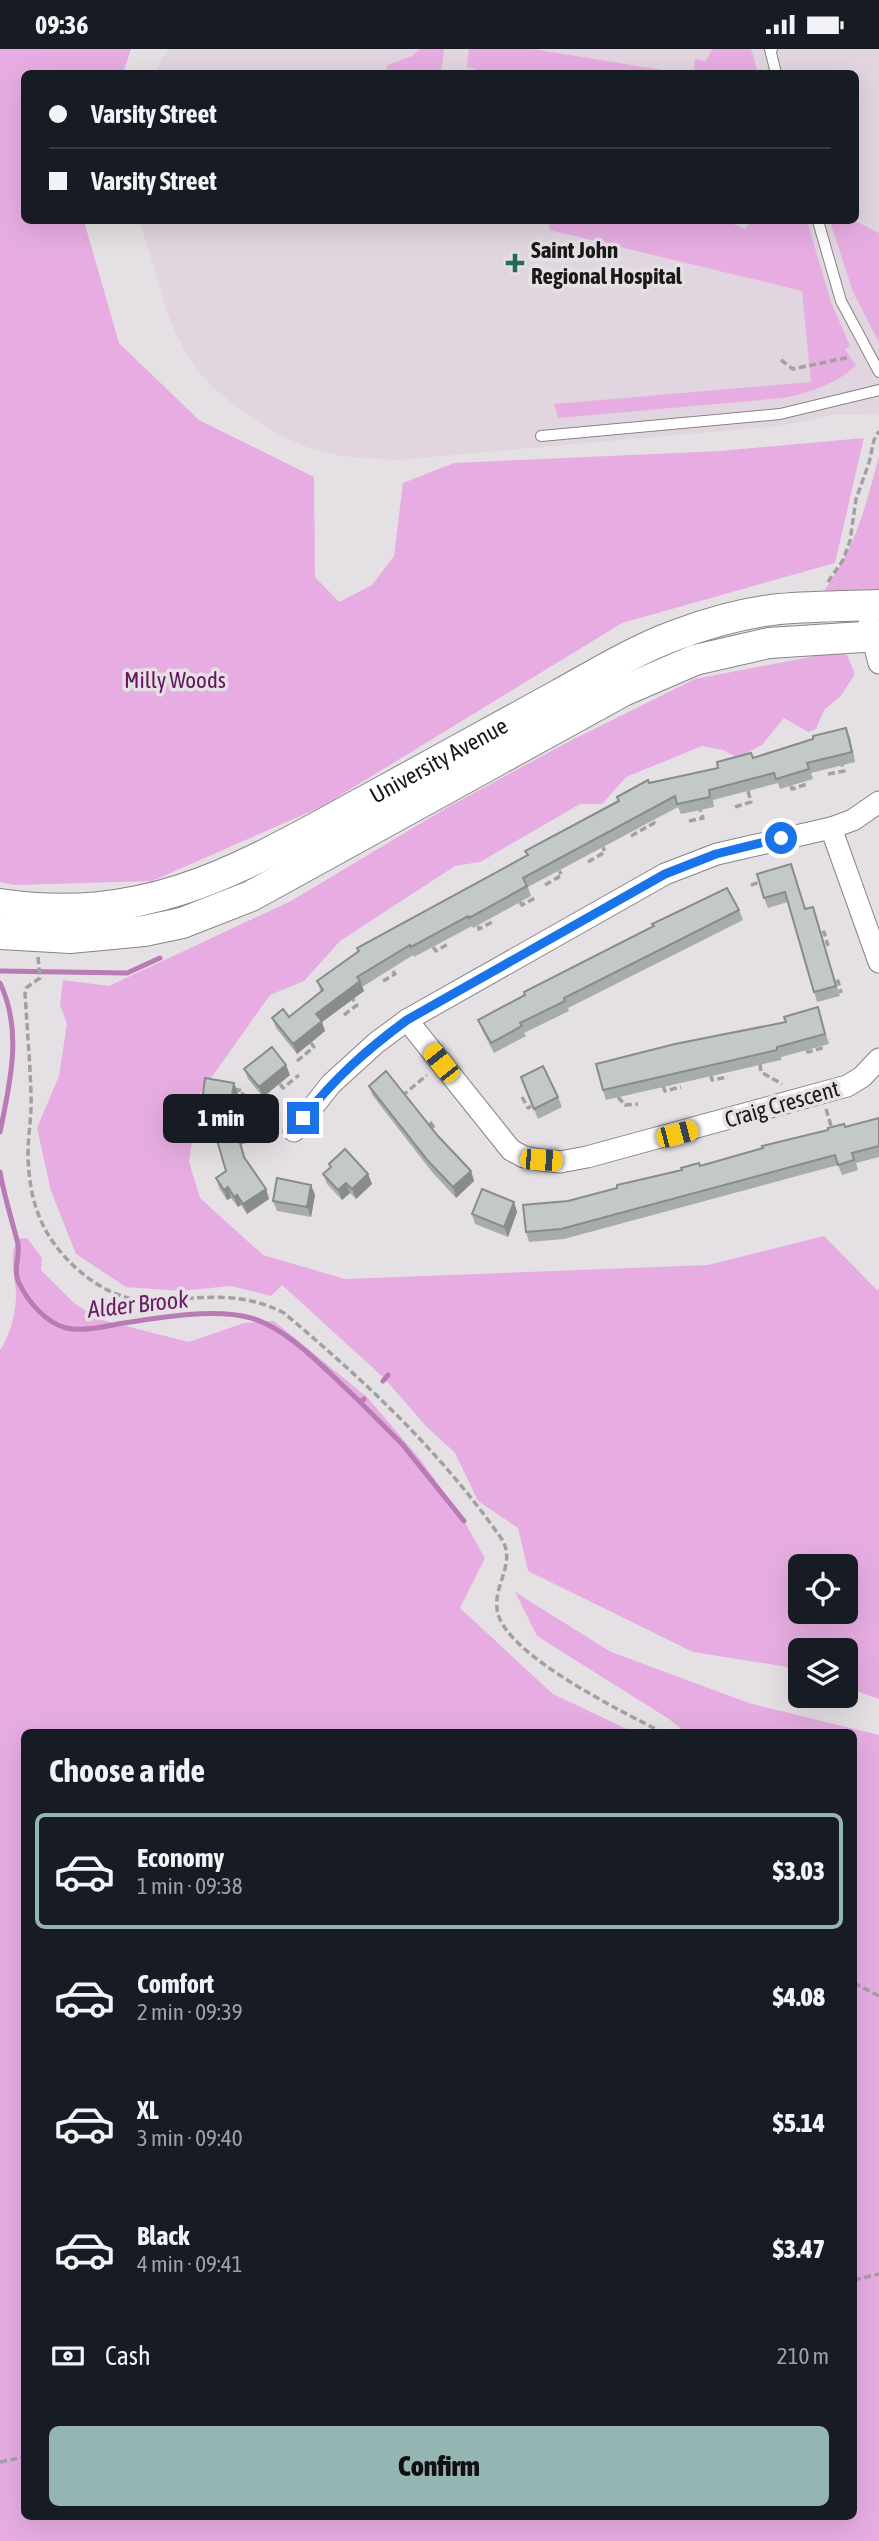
<!DOCTYPE html>
<html lang="en">
<head>
<meta charset="utf-8">
<style>
  :root { --surface:#171b24; --page:#20242c; --text:#f1f3f6; --muted:#9ea1a6; --line:#363941; --accent:#94b5b1 }
  body { margin:0; font-family:"Asap Condensed",sans-serif; background:var(--page); color:var(--text); height:100vh; display:flex; flex-direction:column; font-size:26px; white-space:nowrap }
  * { box-sizing:border-box; margin:0 }
  p { font-size:23px; color:var(--muted) }
  .icon { flex:none; width:38px; height:38px; fill:none; stroke:currentColor; stroke-width:2; stroke-linecap:round; stroke-linejoin:round }
  .map { position:relative; flex:1; overflow:hidden }
  .details { position:absolute; left:21px; top:1680px; width:836px; height:791px; display:flex; flex-direction:column; background:var(--surface); border-radius:10px; box-shadow:0 7px 28px #0002 }
  .details>* { flex:none }
  .hud { position:absolute; left:21px; top:21px; width:838px; height:154px; border-radius:10px; box-shadow:0 7px 28px #0002; display:grid; align-content:center; height:154px; padding:0 28px; background:var(--surface) }
  .controls { position:absolute; left:788px; top:1505px; display:grid; gap:14px }
  .controls a { display:grid; place-items:center; width:70px; height:70px; border-radius:10px; background:var(--surface); box-shadow:0 7px 28px #0002; font-size:35px }
  .end { position:absolute; width:32px; height:32px; margin:-16px; border:9px solid #1a73e8; background:#fff; box-shadow:0 0 0 4px #fff }
  .from { border-radius:50% }
  .bubble { position:absolute; height:49px; border-radius:10px; background:var(--surface); box-shadow:0 7px 28px #0002; font-size:23px; font-weight:800; line-height:49px; text-align:center }
  .car { position:absolute; width:21px; height:42px; margin:-21px -10px; border-radius:9px; box-shadow:0 0 5px 2px #0007; background:linear-gradient(#f5c518 24%,#345 0 40%,#f5c518 0 76%,#345 0 86%,#f5c518 0) }
  .hud b { display:flex; align-items:center; gap:24px; height:66px; font-size:26px }
  .hud b+b { border-top:2px solid var(--line) }
  .hud i { width:18px; height:18px; background:var(--text) }
  ul { padding:0; list-style:none }
  li { display:flex; align-items:center; gap:21px; height:116px; margin:0 14px 10px; padding:0 14px; border:4px solid transparent; border-radius:10px }
  li div { flex:1 }
  li b { display:block; font-size:26px }
  li em { font-style:normal; font-weight:800 }
  li.active { border-color:var(--accent) }
  li>.icon { width:63px; height:63px; stroke-width:1.5 }
  h2 { padding:0 28px; font-size:32px; line-height:84px }
  .pay { display:flex; align-items:center; gap:18px; height:77px; padding:0 28px; font-size:26px }
  .pay p { margin-inline-start:auto }
  .primary-button { display:flex; gap:14px; margin-top:auto; padding:14px 28px }
  .primary-button a { flex:1; height:80px; border-radius:10px; background:var(--accent); color:#111; font-size:28px; font-weight:800; line-height:80px; text-align:center }
  .status { display:flex; justify-content:space-between; align-items:center; height:49px; padding:0 35px; background:var(--surface); direction:ltr }
  .status svg { height:19px; fill:currentColor }
  .map>svg:first-child { display:block }
  .built { fill:#e1d5df }
  .green { fill:#e7ade2; fill-rule:evenodd }
  .lines { fill:none; stroke-linecap:round; stroke-linejoin:round }
  .stream { stroke:#b97bb4; stroke-width:5 }
  .service-casing { stroke:#878387; stroke-width:12 }
  .minor-casing { stroke:#878387; stroke-width:23 }
  .secondary-casing { stroke:#878387; stroke-width:32 }
  .path { stroke:#a39fa2; stroke-width:3.5; stroke-dasharray:7 3.5; stroke-linecap:butt }
  .service { stroke:#fff; stroke-width:10 }
  .minor { stroke:#fff; stroke-width:21 }
  .secondary { stroke:#fff; stroke-width:30 }
  .wall { fill:#a7adab }
  .shaded-wall { fill:#888d8b }
  .building { fill:#c2c9c7; stroke:#888d8b; stroke-width:2 }
  .route { stroke:#1a73e8; stroke-width:9 }
  .poi-dot { fill:#23695c; stroke:#e5e0e4; stroke-width:2.5 }
  .labels { text-anchor:middle; dominant-baseline:central; stroke-width:7; stroke-linejoin:round; paint-order:stroke }
  .poi-label { font-size:23px; font-weight:bold; fill:#1a1819; stroke:#e5e0e4; text-anchor:start }
  .park-label { font-size:23px; fill:#60155d; stroke:#e5e0e4 }
  .street-label { font-size:23px; fill:#1a1819; stroke:#e5e0e4 }
  .water-label { font-size:24px; font-style:italic; fill:#681d65; stroke:#e5e0e4 }
</style>
</head>
<body>
<div class="status"><b>09:36</b><svg viewBox="0 0 49 12"><path d="M0 12V9h3v3zM5 12V6h3v6zM10 12V3h3v9zM15 12V0h3v12zM26 1h20v11H26zM47 4h2v5h-2z"/></svg></div>
<div class="map">
<svg width="879" height="2492" viewBox="0 0 879 2492">
  <rect width="100%" height="100%" fill="#e5e0e4"/>
  <path class="built" d="M168 0H879V365L834 366 779 377 396 411 342 407 312 400 285 389 237 358 212 338 194 317 178 289 166 260 140 172H856V24H154Z"/>
  <g class="green">
    <path d="M0 0H131L123 24H24V172H84L119 294 199 371 314 428 315 528 339 553 372 536 394 507 403 434 454 414 720 402 864 389 835 514 622 574 323 757 152 832 15 836 0 833Z"/>
    <path d="M420 0H444L441 24H387V16L412 7Z"/>
    <path d="M469 0H533L681 24H490L467 18Z"/>
    <path d="M712 0H751L758 24H693L695 10 706 12Z"/>
    <path d="M549 172H726L745 180 752 172H807L831 253 850 297 845 300 856 317C835 335 809 344 783 349L558 369 554 355 811 333 802 242 550 181Z"/>
    <path d="M830 172H855L879 184V293L853 243Z"/>
    <path d="M879 407V540L824 542C856 497 865 460 879 407Z"/>
    <path d="M836 603 847 606 855 625 841 647 824 661 816 680 808 683 784 669 762 696 738 709 723 701 702 697 626 728 602 755H580L480 813 455 817 340 892 304 932 270 946 199 1046 189 1113 200 1149 263 1206 345 1230 708 1216 824 1187 877 1241 879 1239V1650L845 1638V1601H800V1623L782 1617 693 1603 528 1522 518 1479 478 1452 455 1404 426 1377 384 1329 282 1236 271 1247 231 1237 180 1242 126 1238 76 1205 51 1142 37 1079 59 1027 67 975 60 956 63 931 109 937 291 852 448 758 568 693 695 630ZM800 1517H845V1563H800Z"/>
    <path d="M27 1189 42 1209 41 1221 75 1255 102 1271 189 1293 244 1274 274 1272 367 1348 420 1410 460 1465 485 1509 460 1559 553 1645 633 1683 24 1684V2468H854V1684L685 1683 669 1670 537 1587 515 1543 611 1603 749 1654 879 1686V2492H0V1301C10 1286 15 1267 16 1249 17 1231 6 1204 19 1190Z"/>
  </g>
  <g class="lines">
    <g class="stream">
      <path d="M0 922 127 924 160 909"/>
      <path d="M0 934C23 982 10 1034 0 1083"/>
      <path d="M0 1123C4 1147 12 1171 18 1195 20 1207 13 1220 18 1232 27 1251 44 1273 66 1279 84 1283 106 1277 124 1274 161 1268 215 1259 251 1269 290 1280 331 1326 360 1353L364 1350"/>
      <path d="M383 1332 388 1326"/>
      <path d="M360 1353 402 1395 464 1472"/>
    </g>
    <g class="service-casing">
      <g id="service">
        <path d="M772 0H770L776 24"/>
        <path d="M818 172 841 252 879 323"/>
        <path d="M541 387 780 365 879 341"/>
      </g>
    </g>
    <g class="minor-casing">
      <g id="minor">
        <path d="M869 575 879 614"/>
        <path d="M831 779 879 913"/>
        <path d="M407 971 511 1101 524 1108 541 1111 560 1113 587 1108 847 1037 862 1028 879 1010"/>
        <path d="M294 1082 331 1035 376 994 407 971 665 825 717 805 831 779 853 771 879 753"/>
      </g>
    </g>
    <g class="secondary-casing">
      <g id="secondary">
        <path id="s1" d="M0 855C148 877 240 820 363 753 428 717 493 682 558 646 596 625 635 601 676 586 708 574 744 564 779 560 812 557 846 557 879 556"/>
        <path d="M0 885 70 889 144 882 182 874 251 847 623 642 695 611 769 594 879 587"/>
      </g>
    </g>
    <g class="path">
      <path d="M781 311 793 320 850 308"/>
      <path d="M828 533 843 511 850 492 856 450 869 414 874 391 879 382"/>
      <path d="M828 725 844 722 842 716"/>
      <path d="M791 737 792 740 807 735"/>
      <path d="M735 758 751 753 748 742"/>
      <path d="M689 772 703 769 700 761"/>
      <path d="M631 787 654 774 652 771"/>
      <path d="M588 813 605 803 603 798"/>
      <path d="M545 836 562 826 559 822"/>
      <path d="M751 836 763 832"/>
      <path d="M520 853 522 856 535 849"/>
      <path d="M478 877 479 880 492 873"/>
      <path d="M822 884 824 883 828 897"/>
      <path d="M433 898 436 902 448 895"/>
      <path d="M38 908 40 929 26 939 25 944C27 978 30 1012 31 1046 32 1066 28 1085 28 1105 29 1152 41 1187 76 1219 94 1235 114 1247 137 1251 151 1253 166 1251 180 1250 219 1247 249 1246 284 1264 365 1332 440 1402 501 1489 517 1513 494 1534 497 1560 502 1605 624 1663 663 1684"/>
      <path d="M383 932 395 925 391 920"/>
      <path d="M836 933 838 932 841 944"/>
      <path d="M344 966 357 956 353 950"/>
      <path d="M807 1001 808 1003 826 998"/>
      <path d="M297 1012 314 998 311 994"/>
      <path d="M760 1015 761 1023 782 1035"/>
      <path d="M711 1026 712 1031 728 1028"/>
      <path d="M280 1035 283 1039 299 1026"/>
      <path d="M663 1037 665 1042 681 1038"/>
      <path d="M234 1040 243 1042 240 1064"/>
      <path d="M402 1047 427 1026"/>
      <path d="M522 1048 528 1059 531 1057"/>
      <path d="M618 1048 625 1056 638 1055"/>
      <path d="M826 1060 832 1080"/>
      <path d="M430 1073 435 1080 432 1083"/>
      <path d="M241 1094 244 1093 241 1085"/>
      <path d="M854 1934 879 1947"/>
      <path d="M854 2231 879 2225"/>
      <path d="M0 2413 24 2408"/>
    </g>
    <use href="#service" class="service"/>
    <use href="#minor" class="minor"/>
    <use href="#secondary" class="secondary"/>
  </g>
  <g class="wall">
    <path d="M846 679 855 713 811 724 813 730 780 740 778 734 713 751 714 758 681 765 678 758 528 838 531 847 473 879 472 877 414 908 413 906 362 938 364 942 322 973 325 982 297 1005 276 979 272 969 289 968 321 943 317 932 358 903 357 899 527 806 525 802 649 734 718 719Z"/>
    <path d="M791 815 805 860 813 858 840 947 817 953 788 853 768 859 764 849Z"/>
    <path d="M739 861 743 871 568 959 569 962 524 984 526 987 494 1004 482 981 478 971Z"/>
    <path d="M818 958 829 995 781 1008V1011L606 1051 603 1041 786 973Z"/>
    <path d="M244 1020 290 1026 263 1048 248 1030Z"/>
    <path d="M521 1028 558 1048 562 1058 538 1070Z"/>
    <path d="M369 1037 438 1087 471 1122 474 1132 456 1149 432 1123 373 1047Z"/>
    <path d="M238 1044 234 1069 245 1110 266 1140 269 1150 247 1165 241 1156 238 1158 231 1149 227 1151 219 1139 216 1129 226 1122 209 1063H205L202 1053Z"/>
    <path d="M879 1069V1108L856 1114 858 1121 842 1126 838 1116 564 1190 529 1193 526 1183 568 1152Z"/>
    <path d="M329 1115 368 1125 372 1135 356 1150 350 1144 342 1151 327 1135 323 1125 331 1119Z"/>
    <path d="M311 1136 315 1146 311 1168 277 1162 273 1152Z"/>
    <path d="M514 1153 517 1163 508 1188 475 1175 472 1165Z"/>
  </g>
  <g class="shaded-wall">
    <path d="M846 679 850 689 855 713 852 703Z"/>
    <path d="M360 932 364 942 322 973 325 982 297 1005 293 995 316 965Z"/>
    <path d="M286 1016 290 1026 263 1048 259 1038Z"/>
    <path d="M234 1034 238 1044 234 1069 248 1118 230 1059Z"/>
    <path d="M471 1122 474 1132 456 1149 453 1138Z"/>
    <path d="M368 1125 372 1135 356 1150 352 1140Z"/>
    <path d="M346 1134 350 1144 342 1151 338 1141Z"/>
    <path d="M311 1136 315 1146 311 1168 307 1158Z"/>
    <path d="M228 1138 231 1149 227 1151 224 1141Z"/>
    <path d="M266 1140 269 1150 247 1165 243 1155Z"/>
    <path d="M237 1146 241 1156 238 1158 234 1148Z"/>
    <path d="M514 1153 517 1163 508 1188 504 1178Z"/>
  </g>
  <g class="building">
    <path d="M846 679 852 703 807 714 809 720 776 730 774 724 709 741 710 748 677 755 675 747 523 829 527 837 469 869 468 867 411 898 410 896 357 928 360 932 316 965 322 972 293 995 272 969 283 960 289 968 323 941 317 932 359 902 357 899 528 806 525 802 619 752 617 748 648 731 649 734 718 719 717 713 751 704 753 709 813 690V687Z"/>
    <path d="M791 815 805 860 813 858 836 937 814 943 785 843 764 849 757 825Z"/>
    <path d="M727 839 739 861 564 949 565 952 520 974 522 977 491 994 478 971 525 946 524 943 654 877 652 875Z"/>
    <path d="M818 958 825 985 777 998V1001L603 1041 596 1015 675 995 786 973 784 968Z"/>
    <path d="M272 998 286 1016 259 1038 244 1020Z"/>
    <path d="M543 1017 558 1048 534 1060 521 1028Z"/>
    <path d="M386 1022 438 1087 471 1122 453 1138 429 1113 369 1037Z"/>
    <path d="M205 1029 234 1034 230 1059 244 1108 266 1140 243 1155 237 1146 234 1148 228 1138 224 1141 216 1129 226 1122 206 1054 202 1053Z"/>
    <path d="M879 1069V1097L852 1104 854 1111 838 1116 835 1106 561 1180 526 1183 523 1156 568 1152 617 1139V1136L682 1121 681 1119 699 1114 700 1117 763 1099 762 1097 828 1081V1079L844 1075 845 1078Z"/>
    <path d="M345 1100 368 1125 352 1140 346 1134 338 1141 323 1125 331 1118 329 1115Z"/>
    <path d="M277 1129 311 1136 307 1158 273 1152Z"/>
    <path d="M482 1140 514 1153 504 1178 472 1165Z"/>
  </g>
  <g class="lines">
    <path class="route" d="M303 1069C335 1029 366 1001 407 971L665 825 716 805 781 789"/>
  </g>
  <path class="poi-dot" d="M511.5 203.5h7v7h7v7h-7v7h-7v-7h-7v-7h7z"/>
  <g class="labels">
    <g class="poi-label">
      <text x="531" y="201">Saint John<tspan x="531" dy="26">Regional Hospital</tspan></text>
    </g>
    <g class="park-label">
      <text x="175" y="631">Milly Woods</text>
    </g>
    <g class="street-label">
      <text stroke="none"><textPath href="#s1" startOffset="472">University Avenue</textPath></text>
      <text transform="translate(782 1055) rotate(-16)">Craig Crescent</text>
    </g>
    <g class="water-label">
      <text transform="translate(138 1255) rotate(-6)">Alder Brook</text>
    </g>
  </g>
</svg>
<div class="controls">
<a><svg class="icon" aria-label="locate" viewBox="0 0 24 24"><circle cx="12" cy="12" r="6"/><path d="M12 2v4M12 18v4M2 12h4M18 12h4"/></svg></a>
<a><svg class="icon" aria-label="layers" viewBox="0 0 24 24"><path d="M12 4l9 5-9 5-9-5zM3 14l9 5 9-5"/></svg></a>
</div>
<i class="end from" style="left:781px;top:789px"></i>
<i class="end" style="left:303px;top:1069px"></i>
<div class="bubble" style="left:163px;top:1045px;width:116px">1 min</div>
<i class="car" style="left:441px;top:1014px;rotate:322deg"></i>
<i class="car" style="left:677px;top:1085px;rotate:75deg"></i>
<i class="car" style="left:541px;top:1111px;rotate:93deg"></i>
<div class="hud">
<b><i class="from"></i>Varsity Street</b>
<b><i></i>Varsity Street</b>
</div>
<section class="details">
<h2>Choose a ride</h2>
<ul>
<li class="active"><svg class="icon" aria-label="car" viewBox="0 0 24 24"><path d="M5 17H2v-5l4-1 3-4h7l3 4 3 1v5h-3M9 17h6M6 11h13"/><circle cx="7" cy="17" r="2"/><circle cx="17" cy="17" r="2"/></svg><div><b>Economy</b><p>1 min · 09:38</p></div><em>$3.03</em></li>
<li><svg class="icon" aria-label="car" viewBox="0 0 24 24"><path d="M5 17H2v-5l4-1 3-4h7l3 4 3 1v5h-3M9 17h6M6 11h13"/><circle cx="7" cy="17" r="2"/><circle cx="17" cy="17" r="2"/></svg><div><b>Comfort</b><p>2 min · 09:39</p></div><em>$4.08</em></li>
<li><svg class="icon" aria-label="car" viewBox="0 0 24 24"><path d="M5 17H2v-5l4-1 3-4h7l3 4 3 1v5h-3M9 17h6M6 11h13"/><circle cx="7" cy="17" r="2"/><circle cx="17" cy="17" r="2"/></svg><div><b>XL</b><p>3 min · 09:40</p></div><em>$5.14</em></li>
<li><svg class="icon" aria-label="car" viewBox="0 0 24 24"><path d="M5 17H2v-5l4-1 3-4h7l3 4 3 1v5h-3M9 17h6M6 11h13"/><circle cx="7" cy="17" r="2"/><circle cx="17" cy="17" r="2"/></svg><div><b>Black</b><p>4 min · 09:41</p></div><em>$3.47</em></li>
</ul>
<div class="pay"><svg class="icon" aria-label="cash" viewBox="0 0 24 24"><path d="M3 7h18v10H3z"/><circle cx="12" cy="12" r="2"/></svg>Cash<p>210 m</p></div>
<div class="primary-button"><a>Confirm</a></div>
</section>
</div>
</body>
</html>
